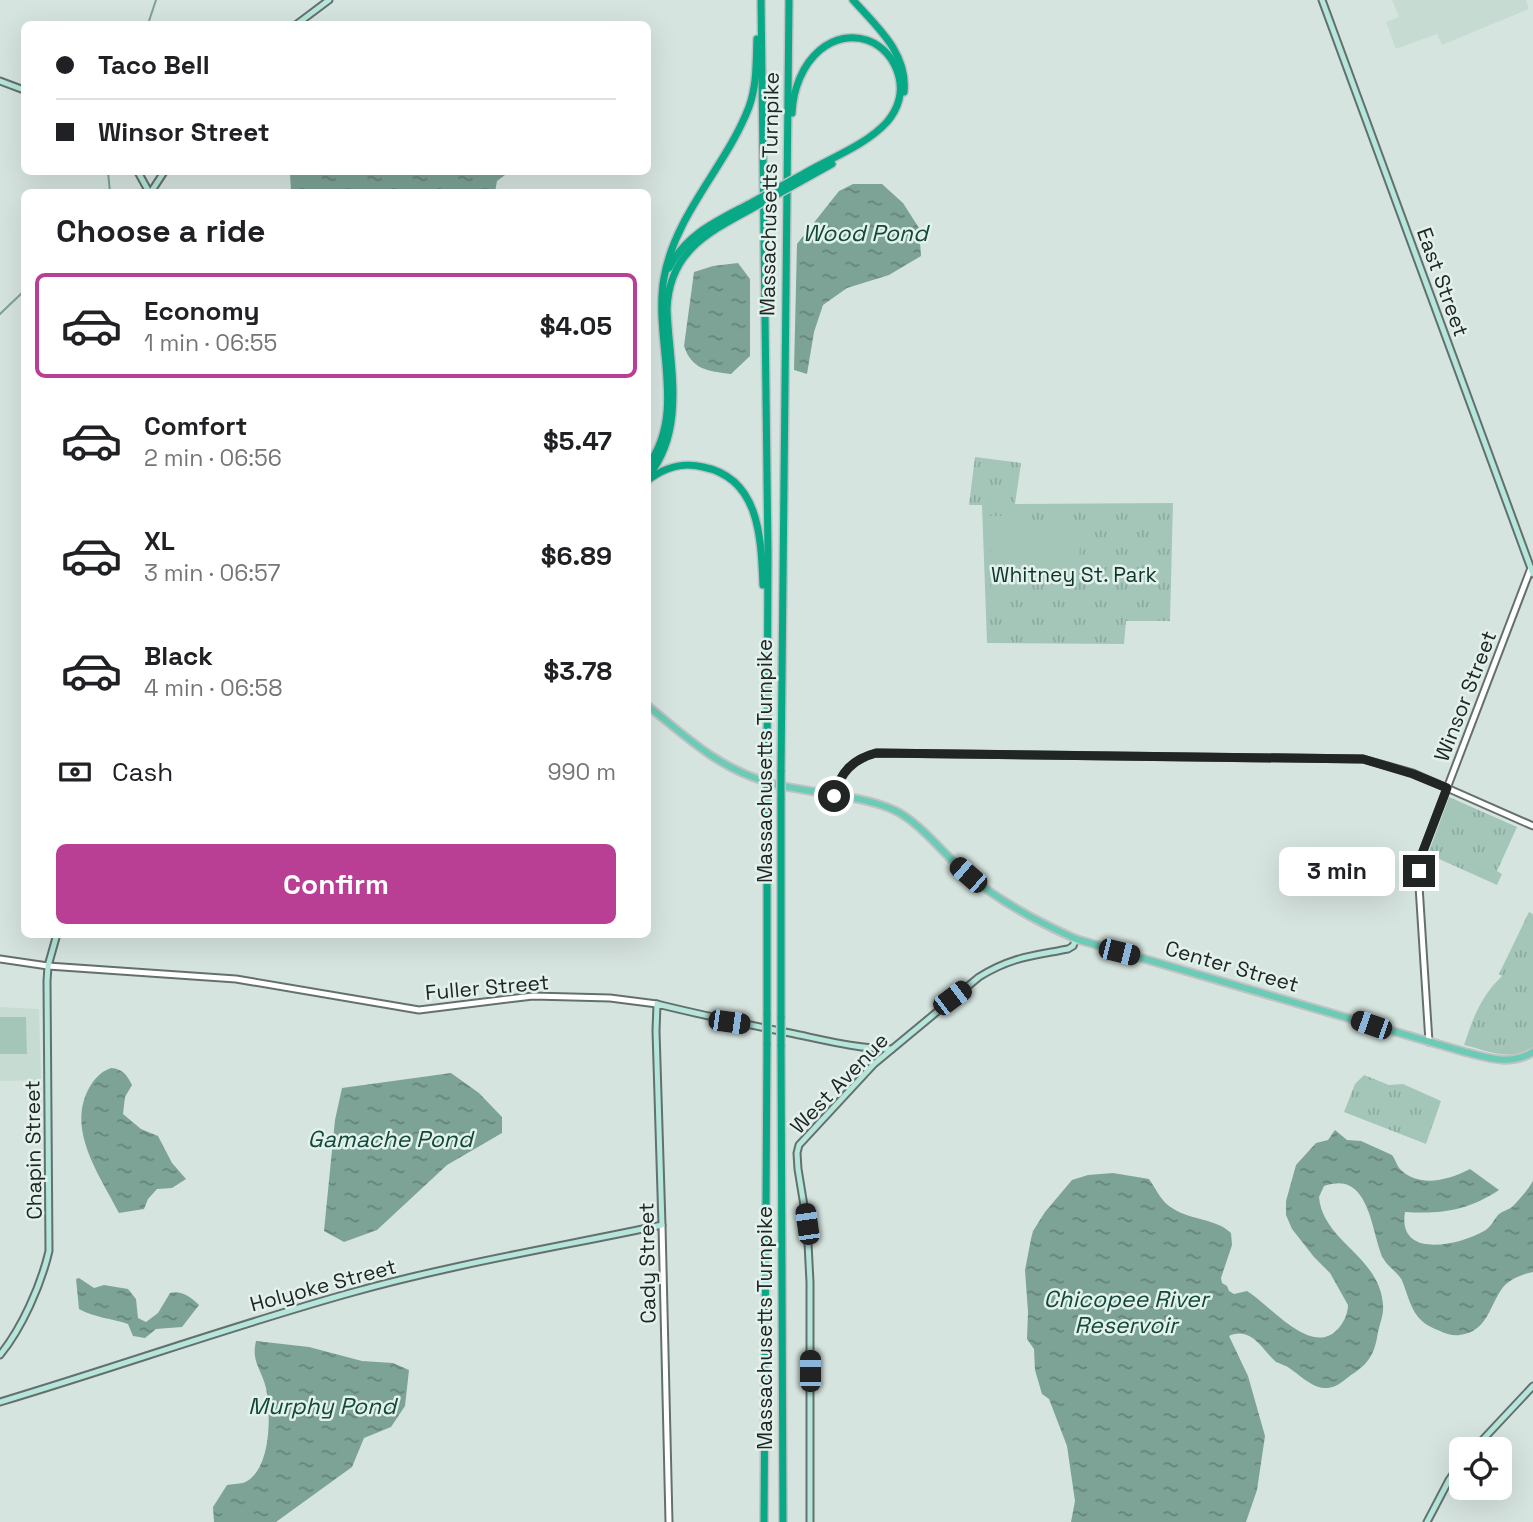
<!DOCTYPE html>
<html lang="en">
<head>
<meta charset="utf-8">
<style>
  :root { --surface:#fff; --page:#f2f2f2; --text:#202124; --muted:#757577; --line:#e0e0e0; --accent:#b83f93 }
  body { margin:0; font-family:"Space Grotesk",sans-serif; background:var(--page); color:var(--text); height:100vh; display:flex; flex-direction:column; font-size:26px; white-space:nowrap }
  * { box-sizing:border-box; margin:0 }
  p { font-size:23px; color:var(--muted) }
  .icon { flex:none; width:38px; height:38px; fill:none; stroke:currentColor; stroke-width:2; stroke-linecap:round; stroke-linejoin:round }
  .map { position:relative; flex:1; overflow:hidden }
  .drawer { position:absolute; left:21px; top:189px; width:630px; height:749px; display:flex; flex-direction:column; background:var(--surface); border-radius:10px; box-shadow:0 7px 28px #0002 }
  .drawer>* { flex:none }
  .banner { position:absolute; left:21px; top:21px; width:630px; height:154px; border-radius:10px; box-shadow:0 7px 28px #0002; display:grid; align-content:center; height:154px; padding:0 35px; background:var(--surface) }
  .fabs { position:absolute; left:1449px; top:1437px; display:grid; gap:14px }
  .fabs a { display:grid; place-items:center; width:63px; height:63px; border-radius:10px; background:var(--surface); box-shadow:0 7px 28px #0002; font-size:35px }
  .end { position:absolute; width:32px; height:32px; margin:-16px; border:9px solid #212624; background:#fff; box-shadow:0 0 0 4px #fff }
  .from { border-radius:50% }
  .bubble { position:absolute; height:49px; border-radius:10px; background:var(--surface); box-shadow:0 7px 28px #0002; font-size:23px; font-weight:800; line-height:49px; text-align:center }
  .car { position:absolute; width:21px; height:42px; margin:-21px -10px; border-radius:9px; box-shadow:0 0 5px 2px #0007; background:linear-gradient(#222 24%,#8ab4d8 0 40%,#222 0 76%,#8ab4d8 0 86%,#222 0) }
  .banner b { display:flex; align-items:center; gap:24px; height:66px; font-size:26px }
  .banner b+b { border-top:2px solid var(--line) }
  .banner i { width:18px; height:18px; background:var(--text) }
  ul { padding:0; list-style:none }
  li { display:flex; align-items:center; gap:21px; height:105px; margin:0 14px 10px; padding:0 21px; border:4px solid transparent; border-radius:10px }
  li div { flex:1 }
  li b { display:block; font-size:26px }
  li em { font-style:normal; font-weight:800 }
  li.active { border-color:var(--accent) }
  li>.icon { width:63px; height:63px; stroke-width:1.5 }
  h2 { padding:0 35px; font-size:32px; line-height:84px }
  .pay { display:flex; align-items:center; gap:18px; height:77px; padding:0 35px; font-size:26px }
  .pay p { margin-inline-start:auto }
  .action { display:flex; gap:14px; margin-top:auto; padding:14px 35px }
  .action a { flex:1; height:80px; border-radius:10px; background:var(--accent); color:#fff; font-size:28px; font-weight:800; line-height:80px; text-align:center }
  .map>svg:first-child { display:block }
  .built { fill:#c6dcd3 }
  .grass { fill:url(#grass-tufts) }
  .pitch { fill:#a4c6b9 }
  .water { fill:url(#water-ripples) }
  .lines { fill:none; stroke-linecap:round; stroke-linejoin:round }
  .stream { stroke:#7ca395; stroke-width:2 }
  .tertiary-casing { stroke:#64706b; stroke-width:9 }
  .secondary-casing { stroke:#64706b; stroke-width:9 }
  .primary-casing { stroke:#c1c2c2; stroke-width:10 }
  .motorway-casing { stroke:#c1c2c2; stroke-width:10 }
  .tertiary { stroke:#fff; stroke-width:5 }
  .secondary { stroke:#b5e5db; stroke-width:5 }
  .primary { stroke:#6bcbb6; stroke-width:6 }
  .motorway { stroke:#08a986; stroke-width:7 }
  .motorway-bridge-casing { stroke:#c1c2c2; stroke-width:10; stroke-linecap:butt }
  .motorway-bridge { stroke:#08a986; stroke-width:7 }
  .route { stroke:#212624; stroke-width:9 }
  .labels { text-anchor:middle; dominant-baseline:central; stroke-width:5; stroke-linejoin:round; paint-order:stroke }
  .street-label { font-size:21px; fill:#212624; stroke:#e3f1ec }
  .park-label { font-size:21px; fill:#10352a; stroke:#e3f1ec }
  .water-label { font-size:23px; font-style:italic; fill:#124839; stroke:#e3f1ec }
</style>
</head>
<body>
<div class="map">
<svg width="1533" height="1522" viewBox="0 0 1533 1522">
  <defs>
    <pattern id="grass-tufts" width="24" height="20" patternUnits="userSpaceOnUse" patternTransform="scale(1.75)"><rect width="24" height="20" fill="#a4c6b9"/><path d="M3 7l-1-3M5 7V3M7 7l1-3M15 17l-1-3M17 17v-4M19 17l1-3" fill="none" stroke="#8daa9f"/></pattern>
    <pattern id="water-ripples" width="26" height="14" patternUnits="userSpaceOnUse" patternTransform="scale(1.75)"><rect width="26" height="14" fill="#7ca395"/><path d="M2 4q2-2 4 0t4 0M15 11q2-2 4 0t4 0" fill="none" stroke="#658579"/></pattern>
  </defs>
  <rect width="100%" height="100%" fill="#d6e4df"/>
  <g class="built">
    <path d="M1392 0H1526L1529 9 1442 45 1437 34 1396 49 1386 22 1399 17Z"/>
    <path d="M0 1007 39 1009 41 1080 0 1081Z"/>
  </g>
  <g class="grass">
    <path d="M975 457 1021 463 1015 504 1173 503 1170 621H1126L1124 644 987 643 982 505H969Z"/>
    <path d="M1449 797 1517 827 1497 871 1502 874 1497 885 1428 854Z"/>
    <path d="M1529 912 1533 914V1047C1509 1062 1489 1051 1464 1045 1473 1018 1481 996 1502 976L1499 974Z"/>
    <path d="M1364 1075 1389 1085 1403 1084 1441 1101 1426 1144 1344 1112 1355 1084Z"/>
  </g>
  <g class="pitch">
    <path d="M990 516H1031V528L1080 529 1079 583C1048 581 1039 580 1023 552L1015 555 1023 559 1031 577 1030 594 991 593Z"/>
    <path d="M0 1017H26L27 1054H0Z"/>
  </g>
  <g class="water">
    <path d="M290 172H509L497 181 495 192H291Z"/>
    <path d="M853 184H882L903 203 919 228 921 256 889 275 847 288 823 305 814 332 807 374 794 370 797 244 839 191Z"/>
    <path d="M738 263 750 279V356L731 374C708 371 692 370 684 346L694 272 713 266Z"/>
    <path d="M111 1068C123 1069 127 1075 132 1085L125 1097 123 1114 141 1129 158 1136 172 1163 186 1179 172 1188 157 1189 148 1199 144 1209 119 1213C101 1177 67 1132 88 1090 94 1079 100 1072 111 1068Z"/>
    <path d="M451 1073 479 1093 502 1117V1133L447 1165 377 1230 344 1242 324 1231 335 1120 342 1088Z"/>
    <path d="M1335 1130 1347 1140 1361 1141 1392 1155C1396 1160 1396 1165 1401 1170 1420 1188 1449 1180 1470 1169L1499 1190C1467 1211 1442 1214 1405 1212 1397 1260 1460 1245 1484 1231 1491 1227 1493 1221 1498 1215 1502 1211 1508 1210 1512 1207 1520 1199 1527 1191 1533 1181V1272C1522 1274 1507 1280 1501 1290 1489 1308 1487 1331 1460 1335 1453 1336 1446 1334 1440 1331 1413 1321 1412 1307 1403 1283 1400 1273 1388 1268 1383 1258 1371 1232 1370 1169 1324 1186L1319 1197C1323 1242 1380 1256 1383 1305 1384 1314 1380 1323 1378 1332 1375 1353 1369 1364 1351 1375 1344 1380 1338 1387 1328 1388 1311 1389 1300 1374 1286 1366 1285 1366 1277 1362 1276 1362 1262 1350 1252 1326 1229 1336L1248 1376 1265 1436 1257 1490 1246 1522H1071L1075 1501 1067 1446 1049 1399 1042 1394 1035 1370 1034 1349 1027 1339 1028 1312 1025 1270 1031 1239 1033 1231 1045 1212 1072 1180 1088 1175 1113 1173 1149 1179C1156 1189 1160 1199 1169 1206 1189 1221 1214 1217 1231 1233L1232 1245 1221 1278 1222 1283 1227 1286 1229 1291 1234 1294 1247 1291C1269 1304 1310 1357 1337 1330 1343 1324 1348 1314 1348 1305L1330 1273 1314 1257 1292 1229 1286 1215V1201L1296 1165 1316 1143 1328 1140Z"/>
    <path d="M79 1278 94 1288 104 1285 128 1289 136 1299 138 1318 146 1322 158 1313 170 1293C181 1290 191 1297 199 1305L182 1327 156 1329 145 1338 133 1336 128 1324C111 1318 95 1318 79 1309L76 1279Z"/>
    <path d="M256 1341 309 1347 362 1361 393 1363 409 1370 405 1406 391 1427 364 1438 352 1467 276 1522H214L213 1507 227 1485C232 1484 238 1484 243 1483 272 1472 271 1413 266 1388 261 1368 251 1362 256 1341Z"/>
  </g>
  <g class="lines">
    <g class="stream">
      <path d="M148 24 156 0"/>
      <path d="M108 172 110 192"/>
      <path d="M0 314 24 291"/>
    </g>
    <g class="tertiary-casing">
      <g id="tertiary">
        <path d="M834 796C840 773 853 759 876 753L1363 759 1413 773 1533 826"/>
        <path d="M0 959 48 966 236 979 419 1010 533 996 610 998 657 1004"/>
        <path d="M1429 1042 1419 886 1420 859 1531 568"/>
        <path d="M662 1225 669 1522"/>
      </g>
    </g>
    <g class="secondary-casing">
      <g id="secondary">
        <path d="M1322 0 1533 574"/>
        <path d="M297 24 329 0"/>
        <path d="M0 81 24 90"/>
        <path d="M138 172 149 192"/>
        <path d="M151 192 164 172"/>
        <path d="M0 1355C22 1328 41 1285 49 1251L47 981 48 966 57 934"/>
        <path d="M0 1402C117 1367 232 1326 350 1293 453 1264 558 1247 662 1225L656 1031 657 1004C701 1015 745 1024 790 1033 824 1040 857 1049 892 1049"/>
        <path d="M1474 1449 1533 1386"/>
        <path d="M810 1522V1282L807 1224 798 1169 797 1153 799 1145 874 1064 979 977C1011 957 1032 956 1068 949L1073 946 1076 939"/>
        <path d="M1427 1522 1449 1480 1461 1463"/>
      </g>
    </g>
    <g class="primary-casing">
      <path id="primary" d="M648 706C689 739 720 770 774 784 809 793 862 795 894 810 920 822 944 855 966 873 998 901 1038 922 1076 939L1465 1052C1489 1058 1510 1066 1533 1052"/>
    </g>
    <g class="motorway-casing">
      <g id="motorway">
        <path d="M761 0 768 554 767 772"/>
        <path d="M853 0C877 27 908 53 904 92"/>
        <path d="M792 113C793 90 802 65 820 50 850 25 890 40 899 77 903 94 898 109 887 122 866 145 831 158 805 173"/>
        <path d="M805 179 832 164"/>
        <path d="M669 268C686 234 717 221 749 204"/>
        <path d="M648 465C688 412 653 339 664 278 675 214 726 167 749 107 757 85 756 63 757 39"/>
        <path d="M648 476C687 429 669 365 667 309 669 252 707 233 751 209"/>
        <path d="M648 480C665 467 682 462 703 467 760 478 761 539 763 585"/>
        <path d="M781 772 789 0"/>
        <path d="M767 797V1015"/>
        <path d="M781 1018V799"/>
        <path d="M781 1045 783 1522"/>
        <path d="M764 1522 767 1043"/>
      </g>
    </g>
    <use href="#tertiary" class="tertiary"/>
    <use href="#secondary" class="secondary"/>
    <use href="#primary" class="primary"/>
    <use href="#motorway" class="motorway"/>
    <g class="motorway-bridge-casing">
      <g id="motorway-bridge">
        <path d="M749 204 805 173"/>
        <path d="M751 209 805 179"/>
        <path d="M767 797V772"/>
        <path d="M781 799V772"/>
        <path d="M767 1043V1015"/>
        <path d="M781 1045V1018"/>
      </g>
    </g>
    <use href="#motorway-bridge" class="motorway-bridge"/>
  </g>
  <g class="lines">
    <path class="route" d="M834 796C840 773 852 759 876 753L1363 759 1413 774 1447 788 1420 859 1419 871"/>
  </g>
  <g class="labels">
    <g class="street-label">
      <text transform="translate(769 194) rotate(-89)">Massachusetts Turnpike</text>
      <text transform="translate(1443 282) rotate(70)">East Street</text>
      <text transform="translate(1465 696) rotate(-69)">Winsor Street</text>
      <text transform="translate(764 761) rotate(-90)">Massachusetts Turnpike</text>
      <text transform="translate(1232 966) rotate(16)">Center Street</text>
      <text transform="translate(487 987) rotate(-5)">Fuller Street</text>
      <text transform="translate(839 1083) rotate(-46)">West Avenue</text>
      <text transform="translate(33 1150) rotate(-91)">Chapin Street</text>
      <text transform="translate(647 1263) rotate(-91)">Cady Street</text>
      <text transform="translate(323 1285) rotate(-15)">Holyoke Street</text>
      <text transform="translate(764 1328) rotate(-90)">Massachusetts Turnpike</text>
    </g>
    <g class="park-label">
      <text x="1074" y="574">Whitney St. Park</text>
    </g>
    <g class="water-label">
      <text x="865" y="233">Wood Pond</text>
      <text x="390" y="1139">Gamache Pond</text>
      <text x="1126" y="1299">Chicopee River<tspan x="1126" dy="26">Reservoir</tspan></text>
      <text x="322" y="1406">Murphy Pond</text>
    </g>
  </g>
</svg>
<div class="fabs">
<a><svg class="icon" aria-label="locate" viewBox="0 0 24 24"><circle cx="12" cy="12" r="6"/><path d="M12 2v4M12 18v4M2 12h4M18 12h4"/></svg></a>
</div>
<i class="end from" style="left:834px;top:796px"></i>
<i class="end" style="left:1419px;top:871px"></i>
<div class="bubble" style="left:1279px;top:847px;width:116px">3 min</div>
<i class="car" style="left:968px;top:875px;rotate:311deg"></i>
<i class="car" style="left:1119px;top:952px;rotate:104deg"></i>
<i class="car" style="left:952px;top:998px;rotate:53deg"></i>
<i class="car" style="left:729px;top:1022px;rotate:98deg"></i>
<i class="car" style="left:1371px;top:1025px;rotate:289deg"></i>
<i class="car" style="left:807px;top:1224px;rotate:352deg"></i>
<i class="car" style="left:810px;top:1371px;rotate:0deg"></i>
<div class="banner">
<b><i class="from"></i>Taco Bell</b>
<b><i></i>Winsor Street</b>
</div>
<section class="drawer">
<h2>Choose a ride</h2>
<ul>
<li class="active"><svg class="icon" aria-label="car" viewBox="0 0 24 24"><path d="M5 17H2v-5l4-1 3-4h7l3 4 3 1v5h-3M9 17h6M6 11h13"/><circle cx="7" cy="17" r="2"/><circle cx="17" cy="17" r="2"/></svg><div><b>Economy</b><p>1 min · 06:55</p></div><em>$4.05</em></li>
<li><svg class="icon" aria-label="car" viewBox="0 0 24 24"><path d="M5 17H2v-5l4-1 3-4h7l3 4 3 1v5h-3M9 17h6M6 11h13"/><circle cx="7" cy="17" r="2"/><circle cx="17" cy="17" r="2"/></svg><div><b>Comfort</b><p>2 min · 06:56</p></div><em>$5.47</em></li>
<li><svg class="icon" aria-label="car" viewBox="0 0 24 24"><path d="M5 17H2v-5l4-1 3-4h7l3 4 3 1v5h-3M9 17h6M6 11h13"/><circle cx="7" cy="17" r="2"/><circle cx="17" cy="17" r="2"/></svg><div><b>XL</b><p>3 min · 06:57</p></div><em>$6.89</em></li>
<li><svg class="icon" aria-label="car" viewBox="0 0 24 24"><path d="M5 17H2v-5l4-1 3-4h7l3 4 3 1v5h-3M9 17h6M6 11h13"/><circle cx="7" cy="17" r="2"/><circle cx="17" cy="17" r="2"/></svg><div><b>Black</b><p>4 min · 06:58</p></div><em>$3.78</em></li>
</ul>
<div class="pay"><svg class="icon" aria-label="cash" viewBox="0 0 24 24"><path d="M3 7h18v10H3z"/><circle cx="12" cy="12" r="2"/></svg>Cash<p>990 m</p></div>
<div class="action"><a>Confirm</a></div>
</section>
</div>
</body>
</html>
